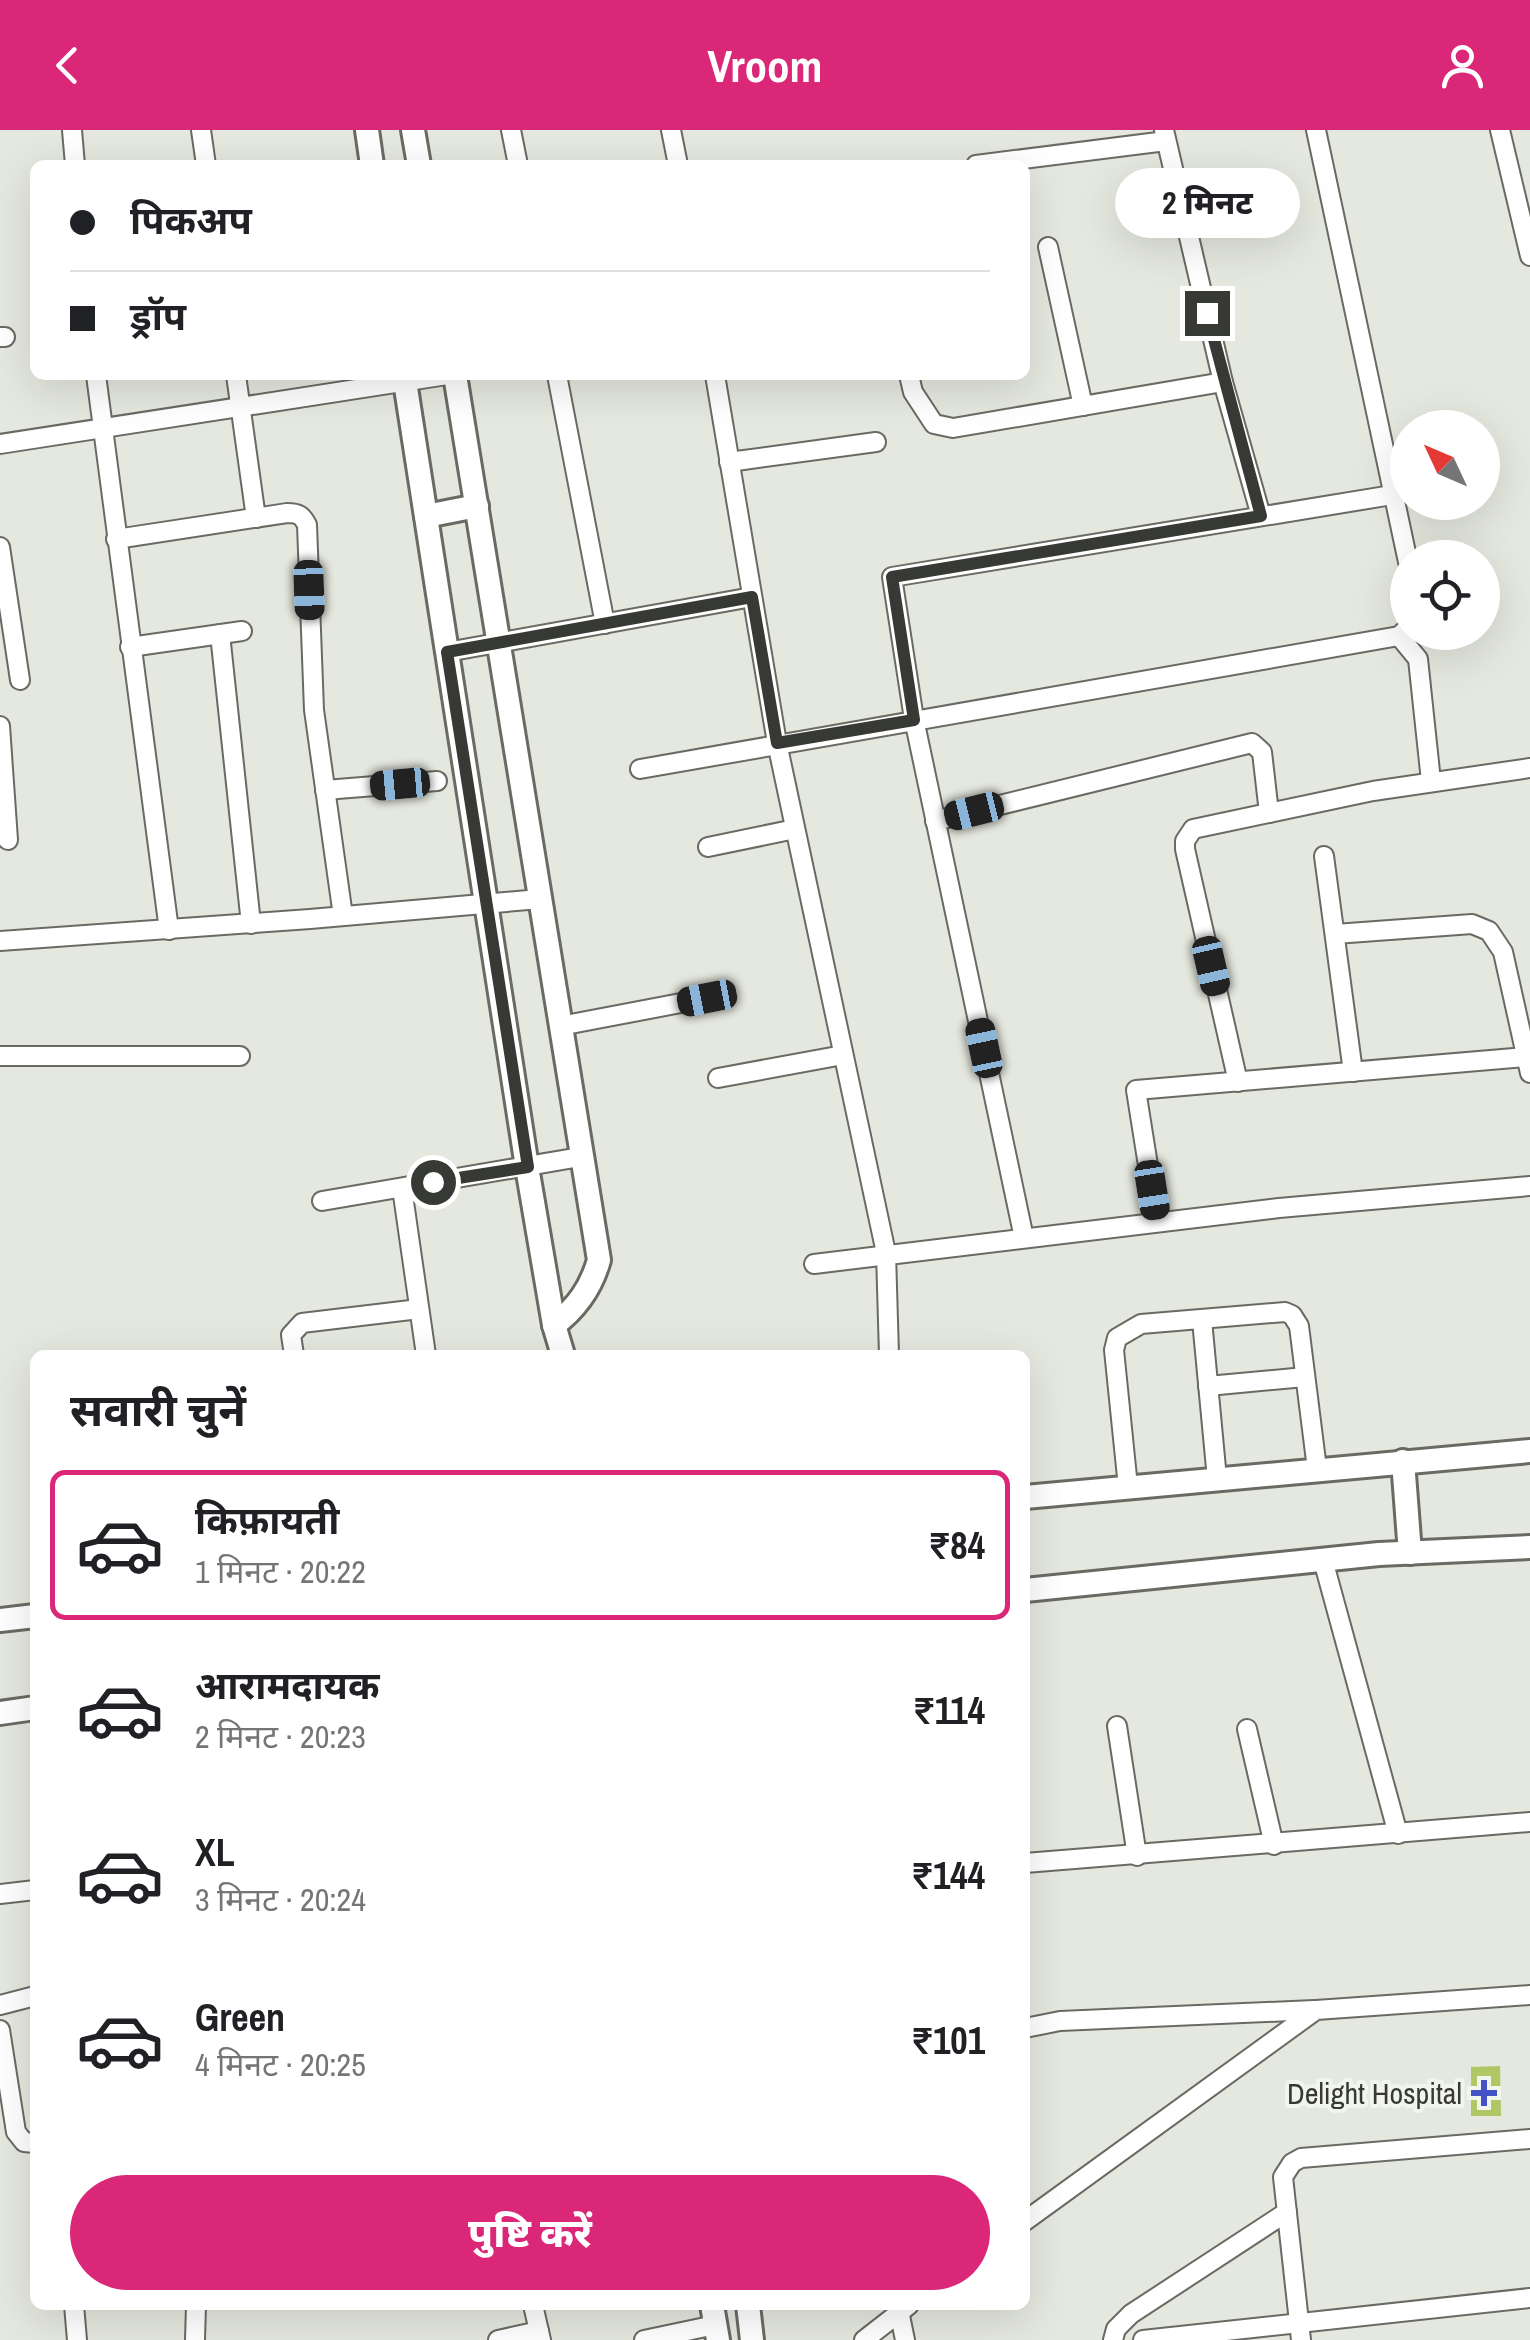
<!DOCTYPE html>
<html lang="hi">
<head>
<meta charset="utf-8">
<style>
  :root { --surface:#fff; --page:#f6f6f6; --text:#202124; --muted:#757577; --line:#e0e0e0; --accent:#db2777 }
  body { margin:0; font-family:"Archivo Narrow","Noto Sans Devanagari",sans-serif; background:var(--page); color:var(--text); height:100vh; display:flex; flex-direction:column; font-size:38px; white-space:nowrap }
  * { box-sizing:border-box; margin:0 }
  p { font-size:32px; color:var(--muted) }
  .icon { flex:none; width:55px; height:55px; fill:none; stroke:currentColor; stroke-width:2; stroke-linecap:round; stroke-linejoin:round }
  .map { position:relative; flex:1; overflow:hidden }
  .drawer { position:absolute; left:30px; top:1220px; width:1000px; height:960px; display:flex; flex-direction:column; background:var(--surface); border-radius:15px; box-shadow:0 10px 40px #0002 }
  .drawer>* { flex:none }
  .top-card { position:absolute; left:30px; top:30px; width:1000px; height:220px; border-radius:15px; box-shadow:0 10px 40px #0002; display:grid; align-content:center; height:220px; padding:0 40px; background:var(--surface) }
  .needle { width:65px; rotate:314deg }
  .tools { position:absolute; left:1390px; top:280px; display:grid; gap:20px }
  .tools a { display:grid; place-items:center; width:110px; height:110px; border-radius:50%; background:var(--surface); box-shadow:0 10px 40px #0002; font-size:50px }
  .end { position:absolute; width:45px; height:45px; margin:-22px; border:12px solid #373935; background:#fff; box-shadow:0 0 0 5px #fff }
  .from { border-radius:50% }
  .bubble { position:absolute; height:70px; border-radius:35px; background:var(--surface); box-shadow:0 10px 40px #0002; font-size:32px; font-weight:800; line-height:70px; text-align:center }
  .car { position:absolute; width:30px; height:60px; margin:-30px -15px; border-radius:12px; box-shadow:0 0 8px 2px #0007; background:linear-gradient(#222 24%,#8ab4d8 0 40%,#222 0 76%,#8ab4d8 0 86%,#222 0) }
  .top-card b { display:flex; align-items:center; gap:35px; height:95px; font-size:38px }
  .top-card b+b { border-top:2px solid var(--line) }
  .top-card i { width:25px; height:25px; background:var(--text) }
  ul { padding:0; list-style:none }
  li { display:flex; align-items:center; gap:30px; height:150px; margin:0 20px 15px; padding:0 20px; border:5px solid transparent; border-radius:15px }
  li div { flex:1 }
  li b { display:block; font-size:38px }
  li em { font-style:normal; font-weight:800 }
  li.selected { border-color:var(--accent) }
  li>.icon { width:90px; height:90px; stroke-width:1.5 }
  h2 { padding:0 40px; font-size:45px; line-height:120px }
  .button { display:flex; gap:20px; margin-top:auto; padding:20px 40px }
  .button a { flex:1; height:115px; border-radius:60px; background:var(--accent); color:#fff; font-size:40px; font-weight:800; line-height:115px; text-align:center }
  header { display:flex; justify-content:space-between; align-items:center; height:130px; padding:0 40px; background:var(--accent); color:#fff; font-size:45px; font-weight:800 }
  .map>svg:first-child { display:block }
  .building { fill:#afc764 }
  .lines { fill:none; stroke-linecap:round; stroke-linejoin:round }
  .minor-casing { stroke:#696b63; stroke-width:22 }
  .tertiary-casing { stroke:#696b63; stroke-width:28 }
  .minor { stroke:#fff; stroke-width:18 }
  .tertiary { stroke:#fff; stroke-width:22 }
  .route { stroke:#373935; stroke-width:12 }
  .poi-dot { fill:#4352c6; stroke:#f2f5eb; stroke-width:4 }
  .labels { text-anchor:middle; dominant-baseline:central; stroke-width:8; stroke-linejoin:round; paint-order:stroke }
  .poi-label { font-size:30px; fill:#373935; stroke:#f2f5eb; text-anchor:end }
</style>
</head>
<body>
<header><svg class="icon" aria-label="back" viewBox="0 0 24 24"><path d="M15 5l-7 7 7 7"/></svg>Vroom<svg class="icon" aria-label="person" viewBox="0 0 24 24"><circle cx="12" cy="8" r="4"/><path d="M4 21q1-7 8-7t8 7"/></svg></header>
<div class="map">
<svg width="1530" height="2210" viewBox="0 0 1530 2210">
  <rect width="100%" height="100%" fill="#e5e8de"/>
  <path class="building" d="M1500 1936 1501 1986H1471V1937Z"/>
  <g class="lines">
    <g class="minor-casing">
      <g id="minor">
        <path d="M72 0 75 35"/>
        <path d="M201 0 206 35"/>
        <path d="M511 0 518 35"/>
        <path d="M671 0 678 35"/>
        <path d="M1164 0 1223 252 1261 386"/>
        <path d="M1316 0 1408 432"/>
        <path d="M1500 0 1530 126"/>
        <path d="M976 35 1166 11"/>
        <path d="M1048 117 1083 276"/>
        <path d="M0 207H5"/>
        <path d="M96 245 169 800"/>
        <path d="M236 245 256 388"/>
        <path d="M557 245 605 494"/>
        <path d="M715 245 777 613 886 1123 889 1225"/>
        <path d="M909 245 913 262 934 294 953 298 1223 252"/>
        <path d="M0 314 447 245"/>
        <path d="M729 332 876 312"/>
        <path d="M116 409 287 383C298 383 302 385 307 395L314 580 343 786"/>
        <path d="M0 417 20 550"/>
        <path d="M220 504 251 794"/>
        <path d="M1399 506 1418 529 1431 651"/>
        <path d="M130 517 242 501"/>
        <path d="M447 522 752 467"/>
        <path d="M0 596 8 710"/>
        <path d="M640 639 1399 506 1408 498"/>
        <path d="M325 660 437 651"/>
        <path d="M935 691 1252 613 1262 622 1269 683"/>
        <path d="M708 717 795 699"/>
        <path d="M1324 726 1353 942"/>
        <path d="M1335 804 1472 794 1489 801 1503 822 1530 943"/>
        <path d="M0 811 310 789 540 769"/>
        <path d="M560 896 707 868"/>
        <path d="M0 926H240"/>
        <path d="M718 948 843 925"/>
        <path d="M1238 952 1185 719V711L1193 699 1373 661 1530 638"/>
        <path d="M402 1058 426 1225"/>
        <path d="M322 1071 580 1027"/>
        <path d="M1157 1092 1136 960 1526 927"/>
        <path d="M1024 1108 914 589 892 447 1392 365"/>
        <path d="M814 1134 1279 1078 1530 1056"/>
        <path d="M1202 1190 1217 1349"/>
        <path d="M294 1225 291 1205 302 1193 419 1179"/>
        <path d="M1208 1256 1305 1247"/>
        <path d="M1128 1357 1114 1220 1117 1208 1141 1194 1285 1182 1292 1185 1299 1196 1317 1339"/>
        <path d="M1323 1430 1398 1704"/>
        <path d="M1117 1596 1137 1726"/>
        <path d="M1247 1599 1274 1715"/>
        <path d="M1025 1733 1530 1692"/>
        <path d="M0 1764 35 1760"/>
        <path d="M0 1875 35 1866"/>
        <path d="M1025 1898 1060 1891 1314 1880"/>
        <path d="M0 1900 16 2002 24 2012 35 2013"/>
        <path d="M1025 2091 1316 1880 1530 1865"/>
        <path d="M74 2175 77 2210"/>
        <path d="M533 2175 541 2210"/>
        <path d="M898 2176 905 2210"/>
        <path d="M195 2210 196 2175"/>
        <path d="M498 2210 539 2201"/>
        <path d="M644 2210 715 2195"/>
        <path d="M864 2210 909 2175"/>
        <path d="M1113 2210 1116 2199 1131 2184 1287 2082"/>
        <path d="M1143 2210 1530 2168"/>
        <path d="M1301 2210 1283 2047 1292 2033 1301 2028 1530 2009"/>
      </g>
    </g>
    <g class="tertiary-casing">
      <g id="tertiary">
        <path d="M367 0 372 35"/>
        <path d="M413 0 419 35"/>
        <path d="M404 245 527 1037 554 1195 563 1225"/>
        <path d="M455 245 599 1130C591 1158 577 1178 554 1195"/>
        <path d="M426 386 477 376"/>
        <path d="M1403 1331 1410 1423"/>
        <path d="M1025 1367 1530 1321"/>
        <path d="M1025 1460 1379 1424 1530 1417"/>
        <path d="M0 1490 35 1486"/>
        <path d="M0 1583 35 1578"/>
        <path d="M712 2175 718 2210"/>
        <path d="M748 2175 752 2210"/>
      </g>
    </g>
    <use href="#minor" class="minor"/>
    <use href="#tertiary" class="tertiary"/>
  </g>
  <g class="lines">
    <path class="route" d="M433 1052 528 1037 447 522 752 467 777 613 914 590 892 447 1261 386 1207 183"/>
  </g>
  <path class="poi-dot" d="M1479 1948h10v10h10v10h-10v10h-10v-10h-10v-10h10z"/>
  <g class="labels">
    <g class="poi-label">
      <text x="1462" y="1963">Delight Hospital</text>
    </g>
  </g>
</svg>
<div class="tools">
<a><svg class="needle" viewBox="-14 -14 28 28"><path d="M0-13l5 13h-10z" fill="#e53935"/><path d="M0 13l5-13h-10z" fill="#757577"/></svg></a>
<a><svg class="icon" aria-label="locate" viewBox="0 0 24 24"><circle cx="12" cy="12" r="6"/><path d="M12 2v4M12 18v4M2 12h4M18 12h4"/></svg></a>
</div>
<i class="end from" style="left:433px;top:1052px"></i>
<i class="end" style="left:1207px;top:183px"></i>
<div class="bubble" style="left:1115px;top:38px;width:185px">2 मिनट</div>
<i class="car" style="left:309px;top:460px;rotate:178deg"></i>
<i class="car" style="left:400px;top:654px;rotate:265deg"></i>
<i class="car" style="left:974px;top:681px;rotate:256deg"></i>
<i class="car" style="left:1211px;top:836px;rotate:167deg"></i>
<i class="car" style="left:707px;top:868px;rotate:259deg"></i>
<i class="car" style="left:984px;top:918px;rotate:348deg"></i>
<i class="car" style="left:1152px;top:1060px;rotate:171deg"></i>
<div class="top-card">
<b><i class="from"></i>पिकअप</b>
<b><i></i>ड्रॉप</b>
</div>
<section class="drawer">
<h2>सवारी चुनें</h2>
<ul>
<li class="selected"><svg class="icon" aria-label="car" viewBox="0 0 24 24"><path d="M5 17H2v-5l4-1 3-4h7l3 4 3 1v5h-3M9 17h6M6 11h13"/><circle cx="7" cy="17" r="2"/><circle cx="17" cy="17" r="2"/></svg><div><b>किफ़ायती</b><p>1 मिनट · 20:22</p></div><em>₹84</em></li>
<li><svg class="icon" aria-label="car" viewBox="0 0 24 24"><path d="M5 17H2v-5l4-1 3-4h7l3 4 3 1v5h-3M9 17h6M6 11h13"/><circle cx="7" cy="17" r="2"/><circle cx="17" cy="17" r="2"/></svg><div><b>आरामदायक</b><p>2 मिनट · 20:23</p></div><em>₹114</em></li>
<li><svg class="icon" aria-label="car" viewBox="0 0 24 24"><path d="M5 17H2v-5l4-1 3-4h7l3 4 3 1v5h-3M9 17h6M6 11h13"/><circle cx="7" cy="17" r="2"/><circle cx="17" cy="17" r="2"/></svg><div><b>XL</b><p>3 मिनट · 20:24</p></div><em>₹144</em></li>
<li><svg class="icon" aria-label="car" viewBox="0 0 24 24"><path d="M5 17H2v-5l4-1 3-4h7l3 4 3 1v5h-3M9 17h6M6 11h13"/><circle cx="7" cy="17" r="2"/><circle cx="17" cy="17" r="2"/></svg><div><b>Green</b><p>4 मिनट · 20:25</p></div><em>₹101</em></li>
</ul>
<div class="button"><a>पुष्टि करें</a></div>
</section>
</div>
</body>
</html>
